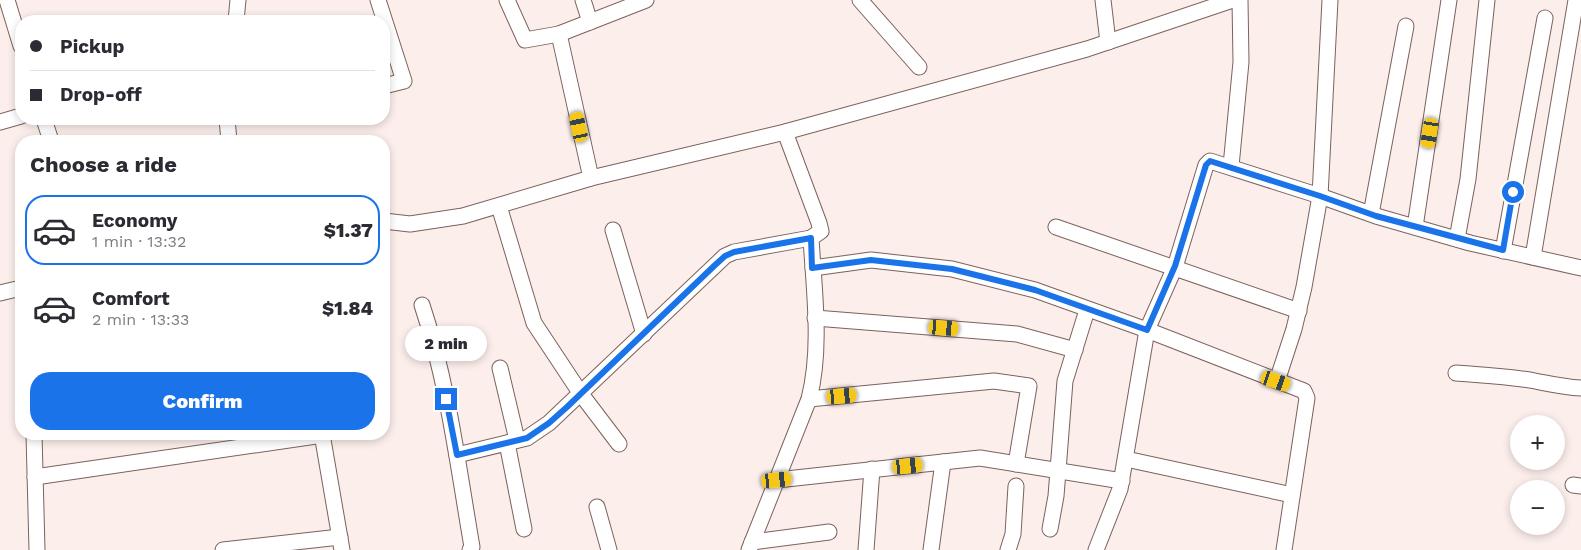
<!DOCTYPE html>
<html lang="en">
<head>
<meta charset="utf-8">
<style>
  :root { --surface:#fff; --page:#f2f2f3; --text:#2b2b33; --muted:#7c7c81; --line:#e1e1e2; --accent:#1a73e8 }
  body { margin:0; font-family:"Work Sans",sans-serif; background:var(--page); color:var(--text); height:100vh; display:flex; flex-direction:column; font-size:19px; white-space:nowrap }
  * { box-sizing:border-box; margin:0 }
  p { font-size:16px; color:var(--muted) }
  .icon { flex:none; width:28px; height:28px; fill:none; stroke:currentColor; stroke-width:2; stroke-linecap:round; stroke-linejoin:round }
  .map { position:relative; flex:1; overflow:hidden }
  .sheet { position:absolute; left:15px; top:135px; width:375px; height:305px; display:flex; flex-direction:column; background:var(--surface); border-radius:20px; box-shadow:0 2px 8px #0003 }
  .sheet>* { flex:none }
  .hud { position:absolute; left:15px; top:15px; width:375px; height:110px; border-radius:20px; box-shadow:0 2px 8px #0003; display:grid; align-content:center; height:110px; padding:0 15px; background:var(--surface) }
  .buttons { position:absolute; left:1510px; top:415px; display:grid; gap:10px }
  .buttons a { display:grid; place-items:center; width:55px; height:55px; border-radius:50%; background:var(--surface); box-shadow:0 2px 8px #0003; font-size:25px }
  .end { position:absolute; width:22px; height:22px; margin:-11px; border:6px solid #1a73e8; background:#fff; box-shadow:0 0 0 2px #fff }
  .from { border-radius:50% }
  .bubble { position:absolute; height:35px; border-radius:18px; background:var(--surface); box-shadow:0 2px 8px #0003; font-size:16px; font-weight:800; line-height:35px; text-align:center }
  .car { position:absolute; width:15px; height:30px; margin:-15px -8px; border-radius:6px; box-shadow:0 0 4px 1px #0007; background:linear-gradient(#f5c518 24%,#345 0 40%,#f5c518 0 76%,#345 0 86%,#f5c518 0) }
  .hud b { display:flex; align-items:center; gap:18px; height:48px; font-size:19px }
  .hud b+b { border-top:1px solid var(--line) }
  .hud i { width:12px; height:12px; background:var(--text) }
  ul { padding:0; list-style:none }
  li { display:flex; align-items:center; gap:15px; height:70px; margin:0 10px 8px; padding:0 5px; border:2px solid transparent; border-radius:20px }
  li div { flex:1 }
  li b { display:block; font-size:19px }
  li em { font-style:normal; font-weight:800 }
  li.active { border-color:var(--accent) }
  li>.icon { width:45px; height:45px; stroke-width:1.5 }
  h2 { padding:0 15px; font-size:22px; line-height:60px }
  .button { display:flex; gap:10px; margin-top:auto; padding:10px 15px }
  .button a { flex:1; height:58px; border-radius:20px; background:var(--accent); color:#fff; font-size:20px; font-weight:800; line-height:58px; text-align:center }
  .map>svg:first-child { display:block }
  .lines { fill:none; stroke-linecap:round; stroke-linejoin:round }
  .minor-casing { stroke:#7c625c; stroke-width:17 }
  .minor { stroke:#fff; stroke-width:15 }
  .route { stroke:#1a73e8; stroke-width:6 }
</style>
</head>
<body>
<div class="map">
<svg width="1581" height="550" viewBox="0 0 1581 550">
  <rect width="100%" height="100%" fill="#fbeeeb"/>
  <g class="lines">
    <g class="minor-casing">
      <g id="minor">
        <path d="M7 0 21 46"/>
        <path d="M378 0 404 81 384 86"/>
        <path d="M507 0 525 40 559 34"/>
        <path d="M583 0 590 22"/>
        <path d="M860 0 919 67"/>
        <path d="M1103 0 1108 42"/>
        <path d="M236 21 238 0"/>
        <path d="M44 119 51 141"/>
        <path d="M227 119 229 141"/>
        <path d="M0 122 21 116"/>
        <path d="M1231 166 1241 62 1240 0"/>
        <path d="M591 178 559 34 646 0"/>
        <path d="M499 206 534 323 581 394 619 444"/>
        <path d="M1371 214 1406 26"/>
        <path d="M384 221 410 224 463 216 591 178 785 132 1087 49 1233 0"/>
        <path d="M1056 227 1299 311"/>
        <path d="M1415 227 1449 0"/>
        <path d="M613 230 644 334"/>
        <path d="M1457 239 1468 179 1487 0"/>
        <path d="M1503 251 1545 18"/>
        <path d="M1533 257 1576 0"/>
        <path d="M813 268 871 260 952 269 1035 290 1147 330 1304 391 1307 398 1284 550"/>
        <path d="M0 293 21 288"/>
        <path d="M422 305C448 383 458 466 472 547L470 550"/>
        <path d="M815 318 1017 334 1075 350"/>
        <path d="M500 368 517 440"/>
        <path d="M1456 373C1482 375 1509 376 1535 381 1551 384 1564 387 1581 388"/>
        <path d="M1277 381 1294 329 1304 287 1320 196 1330 0"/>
        <path d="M809 399 994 381 1029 386 1016 464"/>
        <path d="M34 434 37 550"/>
        <path d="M322 434 342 550"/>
        <path d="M507 443 524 529"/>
        <path d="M457 455 527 438 549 423 725 256 734 252 811 238 821 231 819 223 785 132"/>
        <path d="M1126 459 1292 495"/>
        <path d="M35 477 323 435"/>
        <path d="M777 480 980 458 1122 481"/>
        <path d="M1573 485 1581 486"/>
        <path d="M597 507 609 550"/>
        <path d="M1050 529 1056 496 1065 381 1087 310"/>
        <path d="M752 542 829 532"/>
        <path d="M223 550 340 537"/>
        <path d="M749 550 809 399C822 348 814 291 811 238"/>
        <path d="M866 550 872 469"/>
        <path d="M931 550 943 462"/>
        <path d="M1008 550 1013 534 1016 486"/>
        <path d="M1096 550 1120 489 1147 330 1175 267 1206 165 1210 161 1320 196 1376 216 1470 243 1581 268"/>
      </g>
    </g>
    <use href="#minor" class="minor"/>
  </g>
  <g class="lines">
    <path class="route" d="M446 399 457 455 527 438 549 423 567 407 714 266 725 256 734 252 811 238 812 268 871 260 952 269 1035 290 1147 330 1175 266 1206 165 1210 161 1320 196 1376 216 1503 250 1513 192"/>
  </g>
</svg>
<div class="buttons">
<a>+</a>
<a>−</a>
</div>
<i class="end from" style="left:1513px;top:192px"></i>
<i class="end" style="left:446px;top:399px"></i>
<div class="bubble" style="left:405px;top:326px;width:82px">2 min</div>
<i class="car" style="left:579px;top:127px;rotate:348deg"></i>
<i class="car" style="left:1430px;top:133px;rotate:189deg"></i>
<i class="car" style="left:944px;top:328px;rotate:94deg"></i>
<i class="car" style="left:1276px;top:381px;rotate:109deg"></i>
<i class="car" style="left:842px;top:396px;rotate:85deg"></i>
<i class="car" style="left:908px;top:466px;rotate:84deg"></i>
<i class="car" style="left:777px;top:480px;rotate:84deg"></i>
<div class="hud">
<b><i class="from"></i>Pickup</b>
<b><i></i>Drop-off</b>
</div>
<section class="sheet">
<h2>Choose a ride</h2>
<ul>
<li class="active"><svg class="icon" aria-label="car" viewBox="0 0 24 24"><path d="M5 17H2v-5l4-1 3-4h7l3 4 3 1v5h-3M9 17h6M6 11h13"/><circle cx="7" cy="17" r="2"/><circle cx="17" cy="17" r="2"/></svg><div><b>Economy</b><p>1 min · 13:32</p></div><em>$1.37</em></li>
<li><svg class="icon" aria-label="car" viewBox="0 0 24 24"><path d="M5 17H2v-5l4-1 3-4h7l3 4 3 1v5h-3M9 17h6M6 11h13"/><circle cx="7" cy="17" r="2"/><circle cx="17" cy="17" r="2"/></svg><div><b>Comfort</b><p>2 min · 13:33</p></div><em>$1.84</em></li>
</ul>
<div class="button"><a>Confirm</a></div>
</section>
</div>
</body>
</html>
